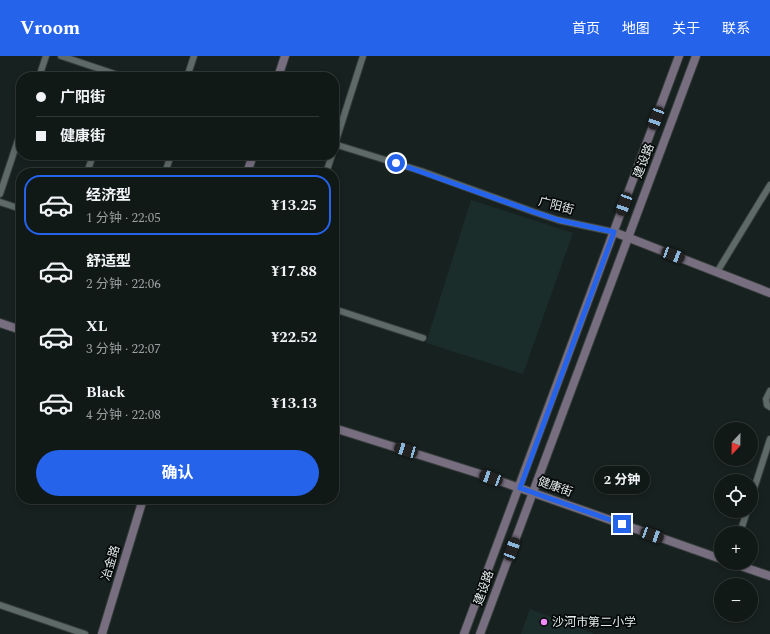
<!DOCTYPE html>
<html lang="zh">
<head>
<meta charset="utf-8">
<style>
  :root { --surface:#111917; --page:#1e2624; --text:#f1f3f6; --muted:#9ca0a1; --line:#303836; --accent:#2563eb }
  body { margin:0; font-family:Spectral,"Noto Sans SC",serif; background:var(--page); color:var(--text); height:100vh; display:flex; flex-direction:column; font-size:15px; white-space:nowrap }
  * { box-sizing:border-box; margin:0 }
  p { font-size:13px; color:var(--muted) }
  .icon { flex:none; width:22px; height:22px; fill:none; stroke:currentColor; stroke-width:2; stroke-linecap:round; stroke-linejoin:round }
  .map { position:relative; flex:1; overflow:hidden }
  .sheet { position:absolute; left:16px; top:112px; width:323px; height:336px; display:flex; flex-direction:column; background:var(--surface); border-radius:16px; box-shadow:0 2px 6px #0003,0 0 0 1px var(--line) }
  .sheet>* { flex:none }
  .top-card { position:absolute; left:16px; top:16px; width:323px; height:88px; border-radius:16px; box-shadow:0 2px 6px #0003,0 0 0 1px var(--line); display:grid; align-content:center; height:88px; padding:0 20px; background:var(--surface) }
  .needle { width:26px; rotate:202deg }
  .fabs { position:absolute; left:714px; top:366px; display:grid; gap:8px }
  .fabs a { display:grid; place-items:center; width:44px; height:44px; border-radius:50%; background:var(--surface); box-shadow:0 2px 6px #0003,0 0 0 1px var(--line); font-size:20px }
  .end { position:absolute; width:18px; height:18px; margin:-9px; border:5px solid #2563eb; background:#fff; box-shadow:0 0 0 2px #fff }
  .from { border-radius:50% }
  .bubble { position:absolute; height:28px; border-radius:14px; background:var(--surface); box-shadow:0 2px 6px #0003,0 0 0 1px var(--line); font-size:13px; font-weight:700; line-height:28px; text-align:center }
  .car { position:absolute; width:12px; height:24px; margin:-12px -6px; border-radius:5px; box-shadow:0 0 3px 1px #0007; background:linear-gradient(#222 24%,#8ab4d8 0 40%,#222 0 76%,#8ab4d8 0 86%,#222 0) }
  .top-card b { display:flex; align-items:center; gap:14px; height:38px; font-size:15px }
  .top-card b+b { border-top:1px solid var(--line) }
  .top-card i { width:10px; height:10px; background:var(--text) }
  ul { padding:7px 0 0; list-style:none }
  li { display:flex; align-items:center; gap:12px; height:60px; margin:0 8px 6px; padding:0 12px; border:2px solid transparent; border-radius:16px }
  li div { flex:1 }
  li b { display:block; font-size:15px }
  li em { font-style:normal; font-weight:700 }
  li.current { border-color:var(--accent) }
  li>.icon { width:36px; height:36px; stroke-width:1.5 }
  .primary-button { display:flex; gap:8px; margin-top:auto; padding:8px 20px }
  .primary-button a { flex:1; height:46px; border-radius:24px; background:var(--accent); color:#fff; font-size:16px; font-weight:700; line-height:46px; text-align:center }
  header { display:flex; align-items:center; gap:24px; box-sizing:border-box; height:56px; padding:0 20px; background:var(--accent); color:#fff }
  header strong { font-size:19px }
  nav { display:flex; gap:22px; margin-inline-start:auto; font-size:14px }
  .map>svg:first-child { display:block }
  .built { fill:#1b2d2b }
  .lines { fill:none; stroke-linecap:round; stroke-linejoin:round }
  .street-casing { stroke:#353c3b; stroke-width:8 }
  .secondary-casing { stroke:#353c3b; stroke-width:10 }
  .street { stroke:#5e6a68; stroke-width:6 }
  .secondary { stroke:#776e7f; stroke-width:8 }
  .route { stroke:#2563eb; stroke-width:5 }
  .poi-dot { fill:#ee8bf8; stroke:#060909; stroke-width:1.5 }
  .labels { text-anchor:middle; dominant-baseline:central; stroke-width:3.5; stroke-linejoin:round; paint-order:stroke }
  .street-label { font-size:12px; fill:#e5eceb; stroke:#060909 }
  .poi-label { font-size:12px; fill:#e5eceb; stroke:#060909; text-anchor:start }
</style>
</head>
<body>
<header>
<strong>Vroom</strong>
<nav><a>首页</a><a>地图</a><a>关于</a><a>联系</a></nav>
</header>
<div class="map">
<svg width="770" height="578" viewBox="0 0 770 578">
  <rect width="100%" height="100%" fill="#17211f"/>
  <g class="built">
    <path d="M471 144 573 177 523 318 426 287Z"/>
    <path d="M530 553 595 578H521Z"/>
  </g>
  <g class="lines">
    <g class="street-casing">
      <g id="street">
        <path d="M61 0 124 21"/>
        <path d="M39 21 46 0"/>
        <path d="M187 21 194 0"/>
        <path d="M334 88 421 115 534 156 558 164 614 176"/>
        <path d="M334 91 363 0"/>
        <path d="M87 117 93 99"/>
        <path d="M165 117 171 99"/>
        <path d="M326 117 332 99"/>
        <path d="M0 138 21 75"/>
        <path d="M0 146 21 153"/>
        <path d="M717 216 770 129"/>
        <path d="M334 253 423 282"/>
        <path d="M770 335 766 343 767 349 770 351"/>
        <path d="M751 442 770 383"/>
        <path d="M740 477 747 455"/>
        <path d="M0 549 85 578"/>
      </g>
    </g>
    <g class="secondary-casing">
      <g id="secondary">
        <path d="M278 21 285 0"/>
        <path d="M247 117 253 99"/>
        <path d="M614 176 770 237"/>
        <path d="M0 267 21 274"/>
        <path d="M334 372 477 417 721 503"/>
        <path d="M732 507 770 520"/>
        <path d="M102 578 143 443"/>
        <path d="M464 578 679 0"/>
        <path d="M480 578 696 0"/>
      </g>
    </g>
    <use href="#street" class="street"/>
    <use href="#secondary" class="secondary"/>
  </g>
  <g class="lines">
    <path class="route" d="M396 107 534 156 558 164 614 176 520 432 622 468"/>
  </g>
  <circle class="poi-dot" cx="544" cy="566" r="4"/>
  <g class="labels">
    <g class="street-label">
      <text transform="translate(644 105) rotate(-69)">建设路</text>
      <text transform="translate(556 150) rotate(15)">广阳街</text>
      <text transform="translate(555 431) rotate(20)">健康街</text>
      <text transform="translate(111 507) rotate(-73)">冶金路</text>
      <text transform="translate(484 532) rotate(-70)">建设路</text>
    </g>
    <g class="poi-label">
      <text x="552" y="566">沙河市第二小学</text>
    </g>
  </g>
</svg>
<div class="fabs">
<a><svg class="needle" viewBox="-14 -14 28 28"><path d="M0-13l5 13h-10z" fill="#e53935"/><path d="M0 13l5-13h-10z" fill="#9ca0a1"/></svg></a>
<a><svg class="icon" aria-label="locate" viewBox="0 0 24 24"><circle cx="12" cy="12" r="6"/><path d="M12 2v4M12 18v4M2 12h4M18 12h4"/></svg></a>
<a>+</a>
<a>−</a>
</div>
<i class="end from" style="left:396px;top:107px"></i>
<i class="end" style="left:622px;top:468px"></i>
<div class="bubble" style="left:594px;top:410px;width:56px">2 分钟</div>
<i class="car" style="left:656px;top:62px;rotate:200deg"></i>
<i class="car" style="left:624px;top:148px;rotate:200deg"></i>
<i class="car" style="left:673px;top:199px;rotate:111deg"></i>
<i class="car" style="left:406px;top:394px;rotate:287deg"></i>
<i class="car" style="left:491px;top:422px;rotate:290deg"></i>
<i class="car" style="left:652px;top:479px;rotate:110deg"></i>
<i class="car" style="left:512px;top:493px;rotate:20deg"></i>
<div class="top-card">
<b><i class="from"></i>广阳街</b>
<b><i></i>健康街</b>
</div>
<section class="sheet">
<ul>
<li class="current"><svg class="icon" aria-label="car" viewBox="0 0 24 24"><path d="M5 17H2v-5l4-1 3-4h7l3 4 3 1v5h-3M9 17h6M6 11h13"/><circle cx="7" cy="17" r="2"/><circle cx="17" cy="17" r="2"/></svg><div><b>经济型</b><p>1 分钟 · 22:05</p></div><em>¥13.25</em></li>
<li><svg class="icon" aria-label="car" viewBox="0 0 24 24"><path d="M5 17H2v-5l4-1 3-4h7l3 4 3 1v5h-3M9 17h6M6 11h13"/><circle cx="7" cy="17" r="2"/><circle cx="17" cy="17" r="2"/></svg><div><b>舒适型</b><p>2 分钟 · 22:06</p></div><em>¥17.88</em></li>
<li><svg class="icon" aria-label="car" viewBox="0 0 24 24"><path d="M5 17H2v-5l4-1 3-4h7l3 4 3 1v5h-3M9 17h6M6 11h13"/><circle cx="7" cy="17" r="2"/><circle cx="17" cy="17" r="2"/></svg><div><b>XL</b><p>3 分钟 · 22:07</p></div><em>¥22.52</em></li>
<li><svg class="icon" aria-label="car" viewBox="0 0 24 24"><path d="M5 17H2v-5l4-1 3-4h7l3 4 3 1v5h-3M9 17h6M6 11h13"/><circle cx="7" cy="17" r="2"/><circle cx="17" cy="17" r="2"/></svg><div><b>Black</b><p>4 分钟 · 22:08</p></div><em>¥13.13</em></li>
</ul>
<div class="primary-button"><a>确认</a></div>
</section>
</div>
</body>
</html>
